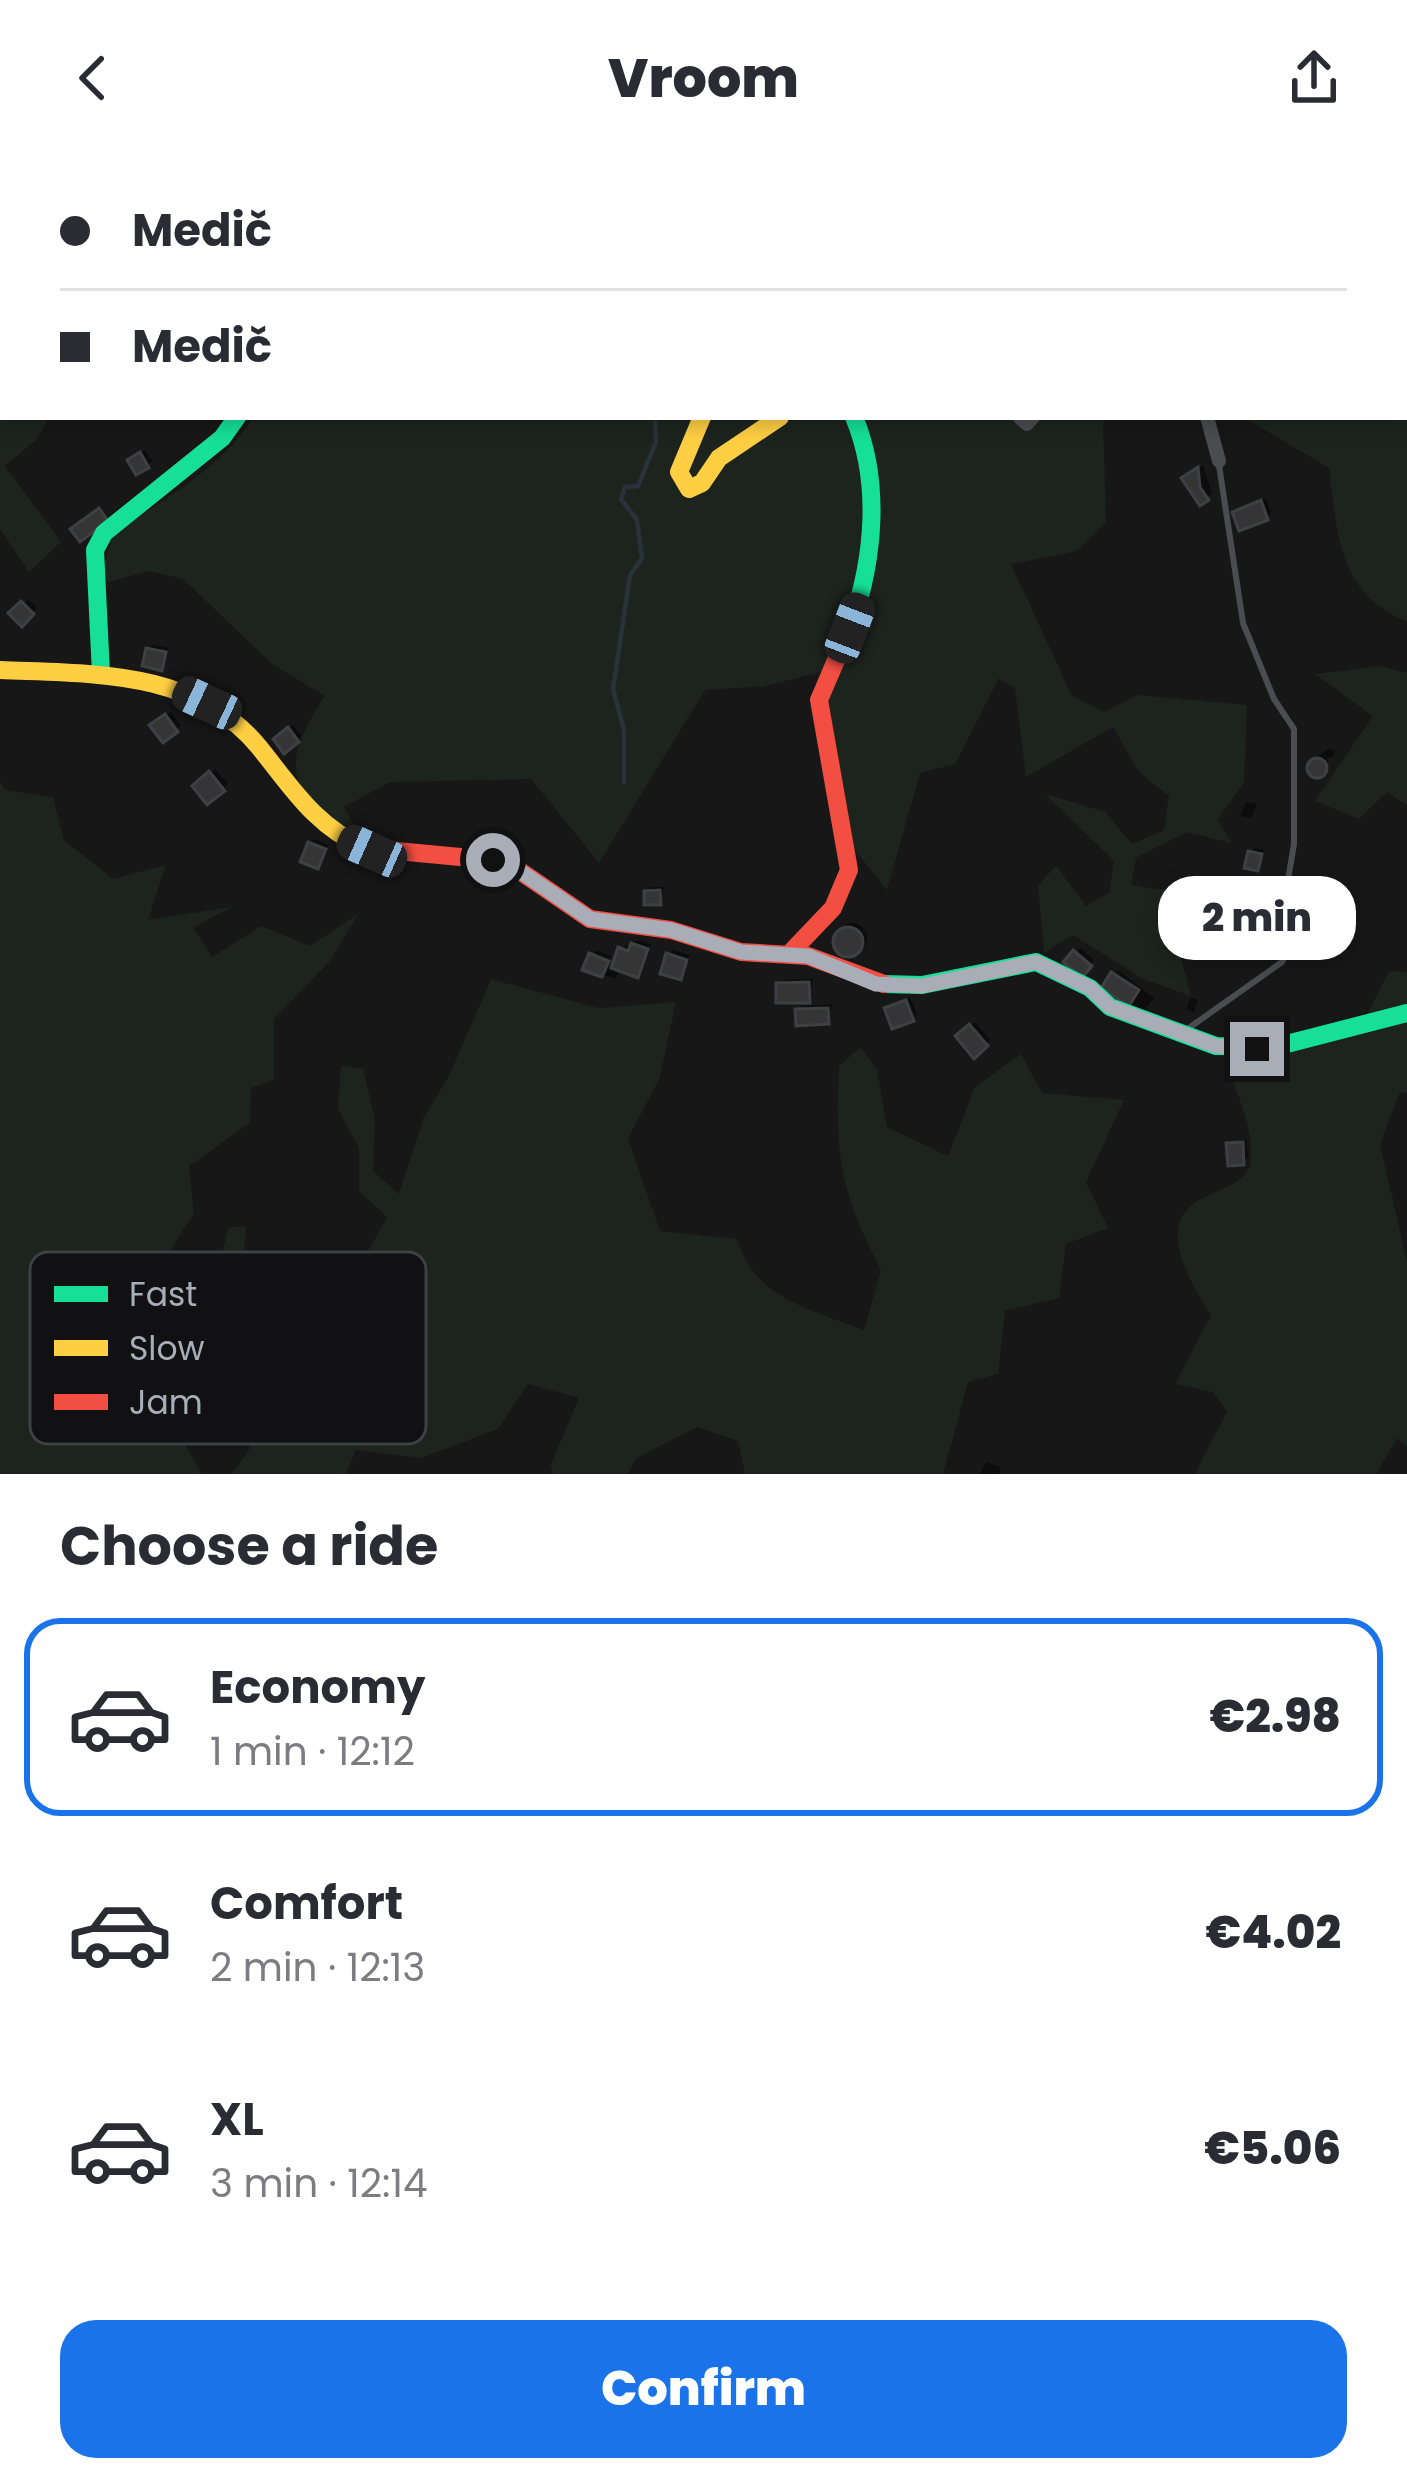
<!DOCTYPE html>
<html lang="en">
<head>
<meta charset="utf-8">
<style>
  :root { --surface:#fff; --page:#f2f2f3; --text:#2b2b33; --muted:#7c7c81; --line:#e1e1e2; --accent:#1a73e8 }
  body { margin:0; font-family:Poppins,sans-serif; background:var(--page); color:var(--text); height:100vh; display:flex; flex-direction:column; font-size:45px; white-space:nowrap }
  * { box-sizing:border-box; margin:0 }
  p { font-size:39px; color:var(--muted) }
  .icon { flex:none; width:66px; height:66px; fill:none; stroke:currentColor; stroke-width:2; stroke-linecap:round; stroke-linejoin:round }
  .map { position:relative; height:1318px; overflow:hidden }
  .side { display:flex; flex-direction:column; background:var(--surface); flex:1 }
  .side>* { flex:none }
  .guide { position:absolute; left:0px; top:0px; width:1407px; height:264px; box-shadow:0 6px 18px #0003; display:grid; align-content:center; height:264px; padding:0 60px; background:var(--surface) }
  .end { position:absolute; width:54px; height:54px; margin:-27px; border:15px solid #a8adb8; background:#111; box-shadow:0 0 0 6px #111 }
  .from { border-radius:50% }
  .bubble { position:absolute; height:84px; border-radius:36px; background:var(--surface); box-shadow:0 6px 18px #0003; font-size:39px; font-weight:800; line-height:84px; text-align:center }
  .car { position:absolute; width:36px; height:72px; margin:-36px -18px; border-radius:15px; box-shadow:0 0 9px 3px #0007; background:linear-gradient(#222 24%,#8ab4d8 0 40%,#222 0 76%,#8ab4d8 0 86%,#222 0) }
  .guide b { display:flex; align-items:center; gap:42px; height:114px; font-size:45px }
  .guide b+b { border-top:3px solid var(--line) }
  .guide i { width:30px; height:30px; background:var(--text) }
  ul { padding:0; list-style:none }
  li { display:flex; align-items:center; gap:36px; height:198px; margin:0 24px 18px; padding:0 36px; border:6px solid transparent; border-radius:36px }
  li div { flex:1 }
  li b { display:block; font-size:45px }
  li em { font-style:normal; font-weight:800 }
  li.active { border-color:var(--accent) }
  li>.icon { width:108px; height:108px; stroke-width:1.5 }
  h2 { padding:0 60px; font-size:54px; line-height:144px }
  .button { display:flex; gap:24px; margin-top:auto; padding:24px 60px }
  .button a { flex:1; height:138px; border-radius:36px; background:var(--accent); color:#fff; font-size:48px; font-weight:800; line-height:138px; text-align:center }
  header { display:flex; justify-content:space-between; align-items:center; height:156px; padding:0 60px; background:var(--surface); font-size:54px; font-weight:800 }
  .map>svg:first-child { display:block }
  .green { fill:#1d241e }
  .shadow { fill:#0007 }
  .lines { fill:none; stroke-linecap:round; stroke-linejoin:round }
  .stream { stroke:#2a3239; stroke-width:4.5 }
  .building { fill:#353536; stroke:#3f4043; stroke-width:3 }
  .lane { stroke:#4b4c50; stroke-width:6 }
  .street { stroke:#4b4c50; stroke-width:14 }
  .fast { stroke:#16e098; stroke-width:18 }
  .slow { stroke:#ffcf43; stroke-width:18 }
  .jam { stroke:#f24e42; stroke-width:18 }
  .route { stroke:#a8adb8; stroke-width:15 }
  .key { fill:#111113; stroke:#3e4045; stroke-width:3 }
  .key-label { font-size:33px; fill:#a8adb8 }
</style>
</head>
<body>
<header><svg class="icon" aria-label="back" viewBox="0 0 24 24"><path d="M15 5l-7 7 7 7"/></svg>Vroom<svg class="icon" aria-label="share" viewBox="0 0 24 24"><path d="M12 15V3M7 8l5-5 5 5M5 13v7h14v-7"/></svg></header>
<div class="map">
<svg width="1407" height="1318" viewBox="0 0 1407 1318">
  <rect width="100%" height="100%" fill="#171717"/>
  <g class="green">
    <path d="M0 0 64 3H3V261H50L36 284 5 310 61 386 29 416 0 373Z"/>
    <path d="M529 0H867L877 3H533Z"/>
    <path d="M1398 0H1407V465C1338 439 1337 376 1329 312L1243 261H1404V3H1394Z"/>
    <path d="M253 261H1109L1103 266 1106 366 1077 395 1011 408 1072 540 1104 556 1138 539 1247 549 1244 627 1218 663 1231 687 1187 676 1136 702 1131 729 1175 736 1174 776 1191 840 1143 823 1073 779 1044 797 1038 729 1056 710 1086 750 1109 737 1114 705 1045 638 1105 656 1132 688 1164 674 1169 640 1139 616 1113 571 1026 621 1015 533 999 522 955 608 920 617 887 734 854 693 821 516 766 530 705 534 599 707 531 623 390 626 344 651 362 682C289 639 276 613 325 540L272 508 183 423 149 415 100 428 112 379C159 346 223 312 253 261Z"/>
    <path d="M1381 510 1407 517V649L1387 636 1359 663 1315 645 1373 560 1315 518Z"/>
    <path d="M0 625 5 634 53 641 64 684 113 723 166 709 148 764 232 751 193 771 212 801 261 770 310 790 358 758 330 805 274 863V924L251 932 250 967 189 1010 194 1057 136 1148 199 1271 176 1273 202 1318H0Z"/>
    <path d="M1389 815 1407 816V937L1400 936 1380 988 1407 1106V1290L1397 1282 1376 1318H1195L1227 1256 1213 1236 1175 1228 1211 1159C1121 1021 1241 1052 1250 1008 1257 977 1233 929 1224 899L1365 863Z"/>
    <path d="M491 823 598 852 676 846 659 924 628 982 660 1075 737 1083C755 1143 810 1153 864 1174L881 1114C839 1033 835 999 839 910L861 891 877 914 887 971 948 1000 975 931 1021 898 1042 937 1124 944 1086 1026 1108 1072 1066 1088 1059 1142 1005 1155 998 1218 968 1226 943 1318H745L738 1285 697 1271 636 1302 628 1318H554L550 1311 579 1242 528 1228 498 1273 421 1302 356 1294 346 1318H231C295 1243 253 1199 214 1126L229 1071H246L240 1147 262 1191 289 1184 313 1146 341 1144 387 1061 359 1035V992L338 953 341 909 363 913 375 963 373 1015 399 1038 423 963 449 920Z"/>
  </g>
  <g class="shadow">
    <path d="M145 294 152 305 148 309 135 300Z"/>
    <path d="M1203 309 1212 337 1207 342 1189 318Z"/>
    <path d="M1266 342 1271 357 1267 361 1236 357Z"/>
    <path d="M28 443 37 452 22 467 13 457Z"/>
    <path d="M153 489 169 492 161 511 149 493Z"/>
    <path d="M171 556 181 569 176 574 158 565Z"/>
    <path d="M293 569 302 580 285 594 277 583Z"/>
    <path d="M1328 593 1335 594 1333 601H1327L1328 613 1314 621 1309 607Z"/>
    <path d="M215 613 228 628 208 645 196 630Z"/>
    <path d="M1246 646 1257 648 1251 662 1240 660Z"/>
    <path d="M315 683 328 689 317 710 310 687Z"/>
    <path d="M1255 692 1265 694 1257 711 1251 696Z"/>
    <path d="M651 731H664L660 746 647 736Z"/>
    <path d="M1279 766 1281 779 1274 783V771Z"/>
    <circle cx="852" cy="782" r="15"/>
    <path d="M638 784 651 788 638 819 620 812 615 823 586 812 596 794 611 800 607 810 614 813 620 793Z"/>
    <path d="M1080 792 1094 804 1082 818 1067 806Z"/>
    <path d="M673 794 690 799 680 821 668 799Z"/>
    <path d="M1118 814 1154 842 1143 856 1105 831Z"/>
    <path d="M813 823 808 844 779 828 784 824Z"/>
    <path d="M910 841 917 858 912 862 888 853Z"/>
    <path d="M1190 842 1198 844 1194 856 1186 854Z"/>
    <path d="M832 848 828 865 798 855 802 850Z"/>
    <path d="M975 866 991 884 974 898 959 880Z"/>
    <path d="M1246 983 1248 1001 1243 1006 1229 988Z"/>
    <path d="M986 1306 1000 1311 999 1318H980Z"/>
  </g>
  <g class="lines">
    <g class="stream">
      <path d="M867 3 868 0"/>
      <path d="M624 627V574L613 533 630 419 642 402 637 364 621 343 625 331 638 330 656 286 655 261"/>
    </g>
  </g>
  <g class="building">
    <path d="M140 296 149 312 136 319 127 304Z"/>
    <path d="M1198 311 1200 331 1209 344 1200 350 1181 322Z"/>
    <path d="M1261 344 1268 364 1239 375 1232 356Z"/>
    <path d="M99 352 108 365 80 386 70 373Z"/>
    <path d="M21 445 34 458 22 471 8 457Z"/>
    <path d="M146 492 166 496 162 515 142 510Z"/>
    <path d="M165 558 178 576 163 587 149 569Z"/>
    <path d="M288 571 299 586 284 598 273 583Z"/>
    <circle cx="1317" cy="612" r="10"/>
    <path d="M209 615 225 635 207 649 192 630Z"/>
    <path d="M308 686 326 693 318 713 300 706Z"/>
    <path d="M1248 695 1262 698 1258 715 1244 712Z"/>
    <path d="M660 734 661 749H644V735Z"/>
    <circle cx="848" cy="786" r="15"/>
    <path d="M631 787 648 793 638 822 611 812 618 791 628 795Z"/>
    <path d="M1073 794 1092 810 1082 822 1063 806Z"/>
    <path d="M589 797 609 805 602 821 582 814Z"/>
    <path d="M666 797 687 804 681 824 660 818Z"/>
    <path d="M1111 816 1139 834 1129 850 1101 832Z"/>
    <path d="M809 826 810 847H776V827Z"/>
    <path d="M906 844 914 865 892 873 884 852Z"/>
    <path d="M828 852 829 868 796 870 795 853Z"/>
    <path d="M969 868 988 890 974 903 955 880Z"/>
    <path d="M1243 986 1244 1009 1228 1010 1226 987Z"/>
  </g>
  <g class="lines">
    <g class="lane">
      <path d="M899 0 906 3"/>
      <path d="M973 0 974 3"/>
      <path d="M1186 874 1282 806 1293 784 1287 730 1294 688V573L1274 543 1243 467 1219 309"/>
    </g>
    <g class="street">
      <path d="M332 3 333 0"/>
      <path d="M875 3 876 0"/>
      <path d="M1019 261 1027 268 1033 261"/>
      <path d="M1207 261 1219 305"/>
    </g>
    <g class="fast">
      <path d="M852 467C874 401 881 326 854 261"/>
      <path d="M101 518 95 394 104 377 222 282 237 261"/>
      <path d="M884 828 922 829 1036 806 1090 832 1110 851 1216 890 1275 891 1407 857"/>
    </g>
    <g class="slow">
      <path d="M702 261 679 316 689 333 702 327 719 302 780 261"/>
      <path d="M0 514C91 518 195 513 259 591 292 632 315 670 365 692"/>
    </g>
    <g class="jam">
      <path d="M365 692 492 704 514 711 590 763 671 774 741 796 808 800 884 828"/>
      <path d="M791 796 833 752 849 714 819 544 852 467"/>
    </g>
  </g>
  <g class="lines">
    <path class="route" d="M493 704 514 711 590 763 671 774 741 796 808 800 876 828 922 830 1036 806 1090 832 1110 851 1216 890 1257 893"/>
  </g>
  <rect x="30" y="1096" width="396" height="192" rx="18" class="key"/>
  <rect x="54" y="1130" width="54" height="16" fill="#16e098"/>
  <rect x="54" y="1184" width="54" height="16" fill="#ffcf43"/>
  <rect x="54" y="1238" width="54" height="16" fill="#f24e42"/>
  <g class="key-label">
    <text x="129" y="1150">Fast</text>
    <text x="129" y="1204">Slow</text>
    <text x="129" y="1258">Jam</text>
  </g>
</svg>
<i class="end from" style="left:493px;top:704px"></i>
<i class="end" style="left:1257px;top:893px"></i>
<div class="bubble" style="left:1158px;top:720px;width:198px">2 min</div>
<i class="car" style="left:850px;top:472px;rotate:21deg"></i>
<i class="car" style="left:207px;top:547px;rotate:295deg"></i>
<i class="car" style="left:372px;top:695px;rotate:294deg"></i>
<div class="guide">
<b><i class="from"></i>Medič</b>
<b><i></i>Medič</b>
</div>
</div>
<section class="side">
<h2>Choose a ride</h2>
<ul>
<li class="active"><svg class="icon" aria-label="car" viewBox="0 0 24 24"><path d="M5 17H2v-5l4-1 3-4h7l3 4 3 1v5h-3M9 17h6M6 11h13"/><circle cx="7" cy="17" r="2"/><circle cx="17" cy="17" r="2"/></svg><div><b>Economy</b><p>1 min · 12:12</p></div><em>€2.98</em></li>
<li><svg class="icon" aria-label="car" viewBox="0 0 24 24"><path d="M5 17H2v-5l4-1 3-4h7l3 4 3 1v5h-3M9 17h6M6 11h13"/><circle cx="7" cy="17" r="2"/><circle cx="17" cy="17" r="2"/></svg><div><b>Comfort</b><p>2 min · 12:13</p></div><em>€4.02</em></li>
<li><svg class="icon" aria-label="car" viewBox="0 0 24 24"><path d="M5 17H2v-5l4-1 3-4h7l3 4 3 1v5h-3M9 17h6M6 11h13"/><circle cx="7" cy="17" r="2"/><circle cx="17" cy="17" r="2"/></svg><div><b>XL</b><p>3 min · 12:14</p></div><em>€5.06</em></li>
</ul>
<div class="button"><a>Confirm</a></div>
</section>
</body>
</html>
